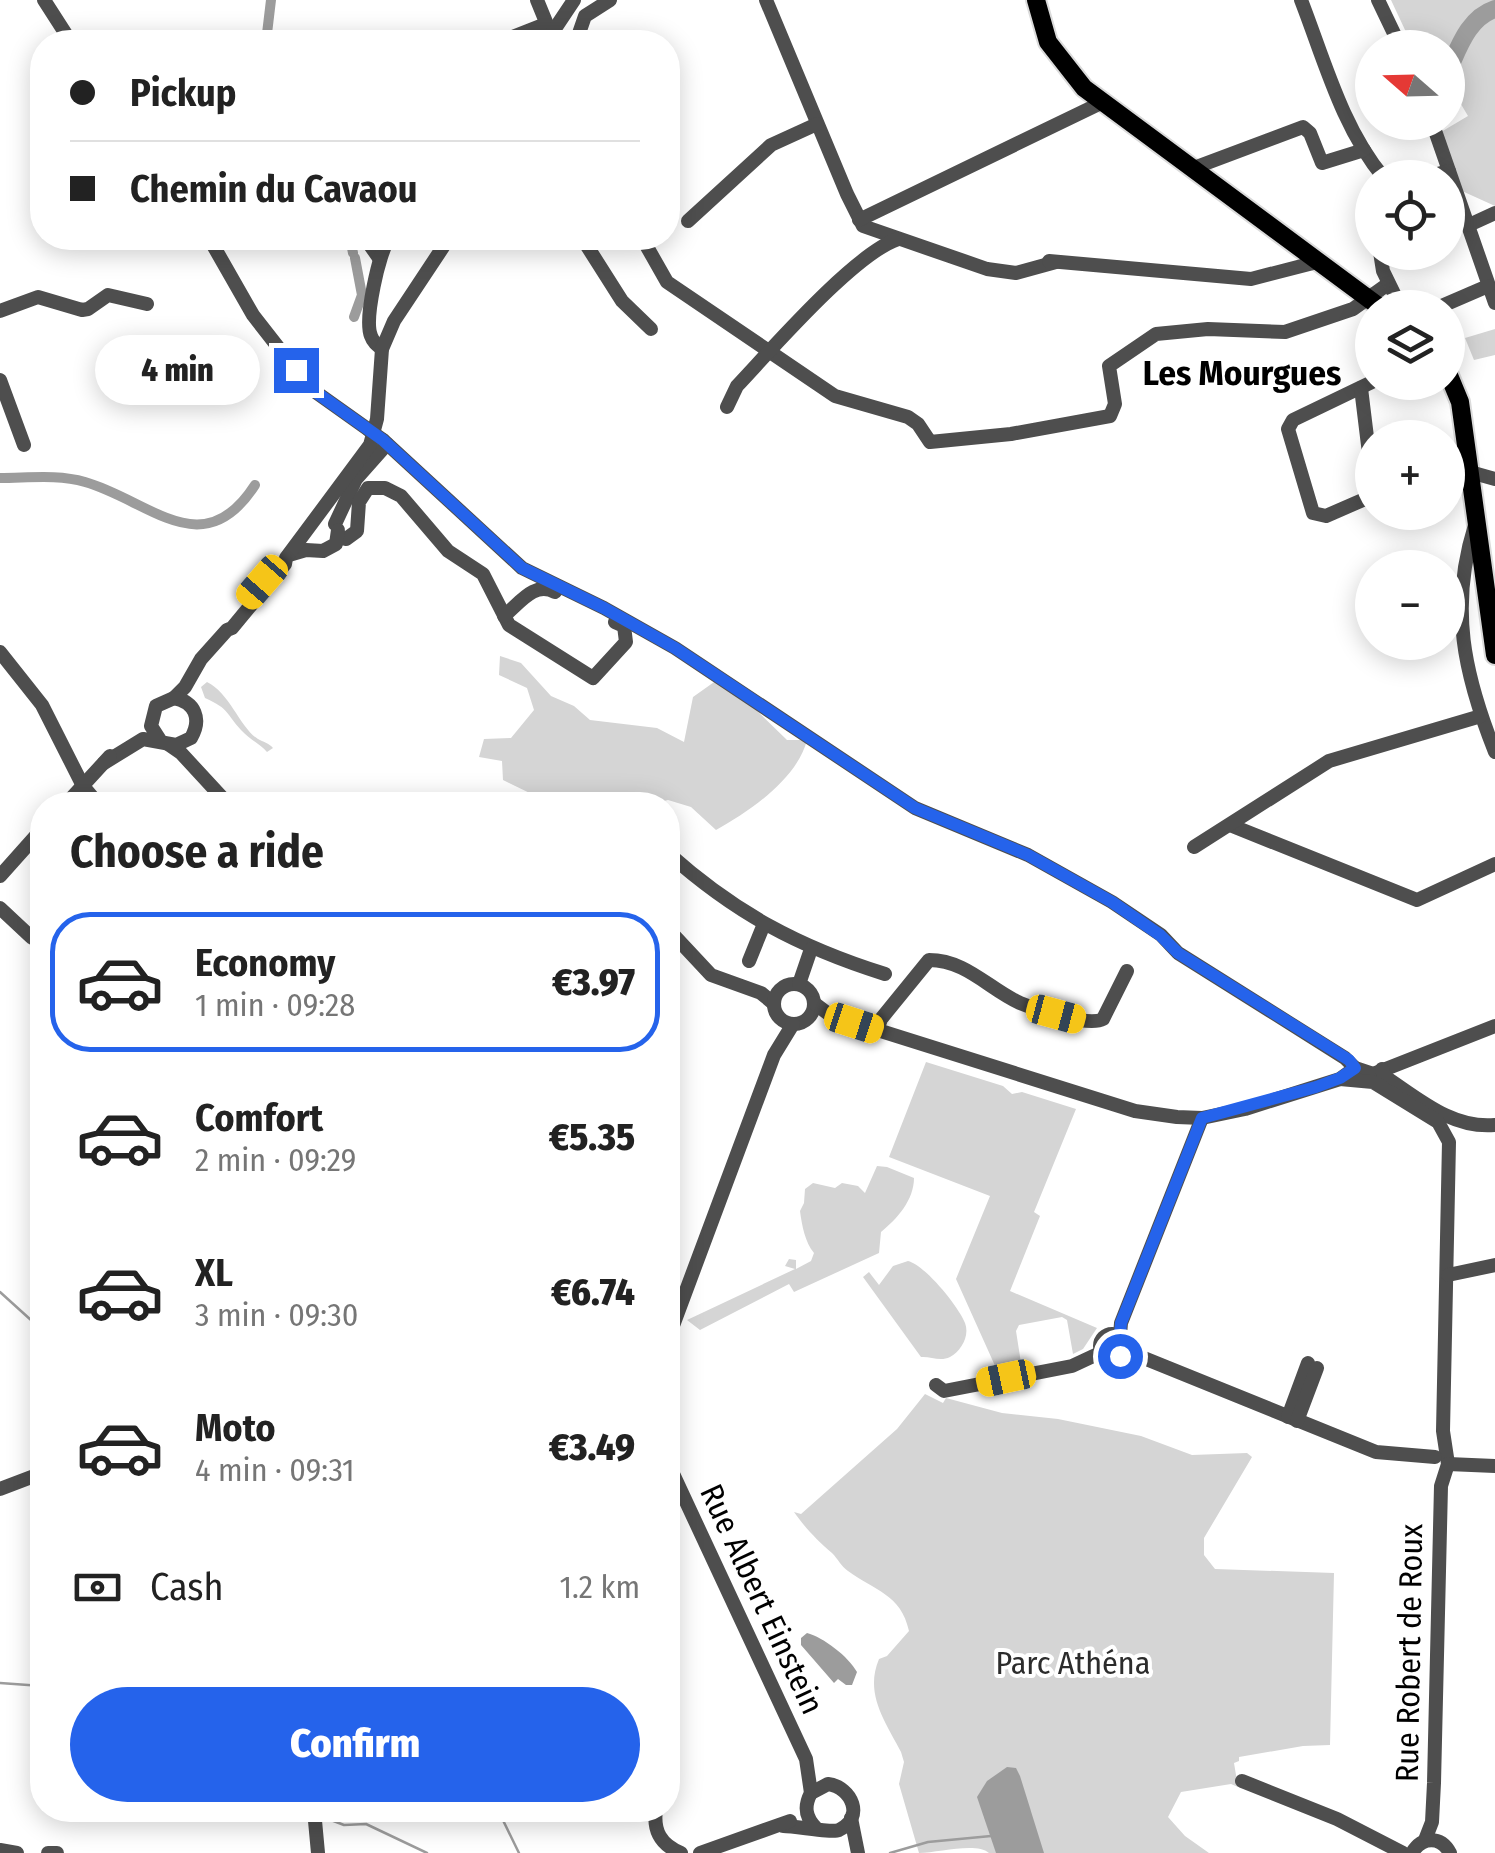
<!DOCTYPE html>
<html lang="en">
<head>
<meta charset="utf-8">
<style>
  :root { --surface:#fff; --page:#f6f6f6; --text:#222; --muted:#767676; --line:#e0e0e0; --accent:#2563eb }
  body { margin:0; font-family:"Fira Sans Condensed",sans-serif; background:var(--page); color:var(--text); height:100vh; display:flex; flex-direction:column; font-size:38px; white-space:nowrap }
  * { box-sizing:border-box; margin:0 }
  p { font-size:32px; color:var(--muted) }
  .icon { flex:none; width:55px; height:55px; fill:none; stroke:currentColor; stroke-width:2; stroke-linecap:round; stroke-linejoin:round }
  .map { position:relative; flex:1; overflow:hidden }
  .side { position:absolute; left:30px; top:792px; width:650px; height:1030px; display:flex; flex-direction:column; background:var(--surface); border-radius:40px; box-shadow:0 5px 25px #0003 }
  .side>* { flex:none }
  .guide { position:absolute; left:30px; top:30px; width:650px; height:220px; border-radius:40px; box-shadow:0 5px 25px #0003; display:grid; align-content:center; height:220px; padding:0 40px; background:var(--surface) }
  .needle { width:65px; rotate:290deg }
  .tools { position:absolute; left:1355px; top:30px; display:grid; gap:20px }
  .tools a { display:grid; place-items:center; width:110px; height:110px; border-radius:50%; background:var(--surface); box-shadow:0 5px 25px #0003; font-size:50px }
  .end { position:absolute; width:45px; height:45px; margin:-22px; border:12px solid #2563eb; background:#fff; box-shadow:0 0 0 5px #fff }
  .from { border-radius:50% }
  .bubble { position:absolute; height:70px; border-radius:35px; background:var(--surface); box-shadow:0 5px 25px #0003; font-size:32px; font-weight:800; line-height:70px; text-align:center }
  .car { position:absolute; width:30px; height:60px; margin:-30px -15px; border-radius:12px; box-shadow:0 0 8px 2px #0007; background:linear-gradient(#f5c518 24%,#345 0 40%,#f5c518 0 76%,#345 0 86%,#f5c518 0) }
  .guide b { display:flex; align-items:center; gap:35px; height:95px; font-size:38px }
  .guide b+b { border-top:2px solid var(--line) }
  .guide i { width:25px; height:25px; background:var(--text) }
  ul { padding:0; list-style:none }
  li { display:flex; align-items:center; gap:30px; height:140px; margin:0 20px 15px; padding:0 20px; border:5px solid transparent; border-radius:40px }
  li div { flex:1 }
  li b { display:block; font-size:38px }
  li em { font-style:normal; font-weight:800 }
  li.selected { border-color:var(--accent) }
  li>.icon { width:90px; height:90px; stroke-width:1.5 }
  h2 { padding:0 40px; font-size:45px; line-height:120px }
  .pay { display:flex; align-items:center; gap:25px; height:110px; padding:0 40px; font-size:38px }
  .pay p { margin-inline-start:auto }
  .action { display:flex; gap:20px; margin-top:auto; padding:20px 40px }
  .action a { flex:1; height:115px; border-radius:60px; background:var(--accent); color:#fff; font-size:40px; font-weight:800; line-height:115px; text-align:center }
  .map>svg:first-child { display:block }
  .green { fill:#d5d5d5 }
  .water { fill:#9c9c9c }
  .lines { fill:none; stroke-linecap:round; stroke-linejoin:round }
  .stream { stroke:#9c9c9c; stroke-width:2.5 }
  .canal { stroke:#9c9c9c; stroke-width:10 }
  .river { stroke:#9c9c9c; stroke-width:18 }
  .major-casing { stroke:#dbdbdb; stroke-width:22 }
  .minor { stroke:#4e4e4e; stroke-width:14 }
  .major { stroke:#000; stroke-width:18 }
  .minor-bridge { stroke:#4e4e4e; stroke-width:14 }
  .route { stroke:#2563eb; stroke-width:12 }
  .labels { text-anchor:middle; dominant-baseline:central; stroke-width:8; stroke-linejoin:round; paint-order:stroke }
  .street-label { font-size:32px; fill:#000; stroke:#fff }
  .park-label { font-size:32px; fill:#2c2c2c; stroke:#fff }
  .neighbourhood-label { font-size:35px; font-weight:bold; fill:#000; stroke:#fff }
</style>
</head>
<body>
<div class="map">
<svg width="1495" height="1853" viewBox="0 0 1495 1853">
  <rect width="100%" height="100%" fill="#fff"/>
  <g class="green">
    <path d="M1391 0H1495V206L1462 191 1441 132 1468 116 1452 89 1448 94V48L1413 47Z"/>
    <path d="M1495 329V355L1474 360 1465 338Z"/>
    <path d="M500 656 521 663 551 696 574 706 590 720 657 728 684 742 693 697 717 680 747 701 787 740H807C797 779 750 811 716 830L691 807 668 800 647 805H544L540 798 503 780 502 761 479 757 484 739 511 738 534 710 527 688 499 675Z"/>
    <path d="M207 682C230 693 240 728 258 739 263 742 269 743 273 748L267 752C259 743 249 739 241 730 226 714 230 709 205 698L201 687Z"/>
    <path d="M926 1062 1003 1086 1012 1094 1022 1092 1076 1109 1034 1212 1040 1216 1010 1291 1097 1328 1083 1349 1073 1354 1067 1320 1062 1317 1019 1325 1016 1331 1021 1363 996 1368 956 1279 990 1196 889 1157Z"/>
    <path d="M877 1166 887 1167 914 1178C914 1200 897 1219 881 1232L879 1253 794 1292 789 1284 700 1330 687 1320 795 1269 785 1266 789 1259 796 1260V1269L811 1261 814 1253C805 1242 802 1226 800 1211L804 1203 805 1189 813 1183 835 1188 842 1183 858 1186 865 1193Z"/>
    <path d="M908 1261C925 1265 959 1307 965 1323 970 1336 961 1351 950 1357 940 1362 930 1356 921 1357L863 1277 869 1272 879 1285 893 1266Z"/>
    <path d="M925 1394 943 1403 946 1398 1002 1413 1058 1419 1141 1436 1192 1455 1247 1453 1252 1457 1204 1538V1555L1215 1569 1334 1573 1330 1745 1303 1746 1239 1757V1761L1234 1763 1238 1787 1231 1784 1181 1792 1168 1817 1185 1836 1209 1853H989C976 1842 938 1853 919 1853L899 1784 904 1762 901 1752C886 1723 864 1694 879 1659L887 1656 909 1631C901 1594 875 1591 848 1571 841 1566 838 1559 832 1553 817 1540 806 1529 794 1512L801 1514 897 1429Z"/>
  </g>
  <g class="water">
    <path d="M807 1633C823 1637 849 1657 857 1672L852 1685H846L838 1679 834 1683 801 1645V1638Z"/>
    <path d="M1007 1767 1016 1768 1020 1776 1044 1853H996L977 1797 987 1781Z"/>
  </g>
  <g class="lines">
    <g class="stream">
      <path d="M0 1292 42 1330"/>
      <path d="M0 1683 42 1686"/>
      <path d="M498 1810 519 1853"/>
      <path d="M323 1817 344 1825 366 1824 427 1853"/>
      <path d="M890 1853 928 1842 991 1836"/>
    </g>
    <g class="canal">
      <path d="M266 42 271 0"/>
      <path d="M350 238 353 253"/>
      <path d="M354 317 362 295 355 258"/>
      <path d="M0 478C28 478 58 474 85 482 149 500 203 566 255 485"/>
    </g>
    <path class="river" d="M1448 71C1459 47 1468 18 1495 9"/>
    <g class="major-casing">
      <g id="major">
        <path d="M1036 0 1048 42 1084 88 1381 308"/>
        <path d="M1448 373 1460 402 1495 655"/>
      </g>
    </g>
    <g class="minor">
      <path d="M44 0 71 42"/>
      <path d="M766 0 847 194 863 226 987 269 1016 273 1056 262"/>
      <path d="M1301 0C1324 59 1342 128 1384 178"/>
      <path d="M1378 0 1401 48"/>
      <path d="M500 42 543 25 546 22 537 0"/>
      <path d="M546 42 574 0"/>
      <path d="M576 42 585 16 610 0"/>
      <path d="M1432 122 1495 303"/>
      <path d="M1191 169 1303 127 1310 133 1322 163 1364 150"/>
      <path d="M1422 178 1449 171"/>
      <path d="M859 220 1101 103"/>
      <path d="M688 221 771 145 817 124"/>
      <path d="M1469 225 1495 213"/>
      <path d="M209 238 253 315 310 388 369 430"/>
      <path d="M365 238 379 258"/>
      <path d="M582 238 622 301 651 329"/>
      <path d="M642 238 667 282 835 396 908 417 918 424 930 442 1011 434 1110 416 1115 404 1109 366 1156 334 1208 329 1285 332 1353 309 1388 284"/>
      <path d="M1380 252 1383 271 1401 308"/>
      <path d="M1049 261 1251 279 1317 262"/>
      <path d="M1437 308 1488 286"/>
      <path d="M0 311 38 297 82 310 88 309 108 295 147 304"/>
      <path d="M382 349C377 345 373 342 371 336 364 319 379 253 389 238"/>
      <path d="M0 380 24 445"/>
      <path d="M1372 382 1293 420 1288 429 1313 513 1326 516 1372 496"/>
      <path d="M1361 388 1372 478"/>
      <path d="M727 407 737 386C772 349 854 254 898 239"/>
      <path d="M383 440 522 568 604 608 675 648 915 808 1028 855 1112 902 1161 935 1178 953 1345 1058 1355 1068"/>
      <path d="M1470 472 1495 479"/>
      <path d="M335 524 356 479 387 444"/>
      <path d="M1475 525C1449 607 1464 674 1495 752"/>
      <path d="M339 537 346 539 357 531 359 502 368 488H385L401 496 448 551 483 574 509 625 593 678 626 642 624 626 615 622"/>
      <path d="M289 555 306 550 323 551 336 544 338 530"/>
      <path d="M504 616C520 603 534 581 555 592"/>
      <path d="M0 652 42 705 83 786 99 805"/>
      <path d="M174 698 185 687 201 659 227 630 232 628 285 564 286 558 370 445 377 419 382 349 394 321 449 238"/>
      <path d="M168 744 181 753 229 805"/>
      <path d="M104 763 143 739 176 745 191 738C202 719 195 702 174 698L156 706 151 726 160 740"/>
      <path d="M65 805 110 756"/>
      <path d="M1230 825 1417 900 1495 864"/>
      <path d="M1194 847 1329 761 1481 716"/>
      <path d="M668 853C735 913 799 947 885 974"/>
      <path d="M0 876 42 829"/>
      <path d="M0 908 31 937 42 943"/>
      <path d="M668 929 711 975 761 993 773 1003"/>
      <path d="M749 961 764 924"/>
      <circle cx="794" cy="1004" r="20"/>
      <path d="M799 984 811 949"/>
      <path d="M814 1003 830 1015 1135 1111 1177 1117 1202 1118 1245 1109 1340 1079 1355 1068 1373 1074 1495 1026"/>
      <path d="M877 1030 881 1019 929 960C966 960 989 989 1020 1003 1037 1010 1089 1027 1103 1019L1127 971"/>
      <path d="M1382 1069 1384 1076C1419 1099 1452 1129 1495 1125"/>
      <path d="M1340 1079 1373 1082 1438 1122 1449 1142 1443 1431 1448 1464 1441 1486 1434 1783 1432 1822 1425 1840"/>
      <path d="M1448 1275 1495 1265"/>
      <circle cx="1112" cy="1346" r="12"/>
      <path d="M1120 1335 1121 1323 1202 1118"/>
      <path d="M668 1339 774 1055 793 1024"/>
      <path d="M1124 1350 1376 1452 1435 1457"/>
      <path d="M936 1385 944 1391 1072 1366 1102 1352"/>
      <path d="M1288 1417 1308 1363"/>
      <path d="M1297 1421 1317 1368"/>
      <path d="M668 1463 806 1759 811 1793"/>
      <path d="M1448 1464 1495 1466"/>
      <path d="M0 1489 42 1473"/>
      <path d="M668 1724 673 1744 668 1770"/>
      <path d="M1242 1781 1337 1819 1403 1853"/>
      <path d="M314 1810 318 1853"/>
      <path d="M656 1810C653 1831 661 1845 681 1853"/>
      <path d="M851 1818 858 1853"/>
      <path d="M783 1826C796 1826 832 1833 839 1830 865 1818 852 1787 828 1784L811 1793C804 1806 805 1817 816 1828"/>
      <path d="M0 1850 17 1853"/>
      <path d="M48 1853H57"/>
      <path d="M700 1853 790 1821"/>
      <path d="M1412 1853C1422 1836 1441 1836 1450 1853"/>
    </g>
    <use href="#major" class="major"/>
    <path class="minor-bridge" d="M369 430 383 440"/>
  </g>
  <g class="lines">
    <path class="route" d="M296 370 310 388 383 440 522 568 604 608 675 648 915 808 1028 855 1112 902 1160 935 1178 953 1349 1060 1355 1068 1340 1078 1316 1087 1202 1118 1121 1323 1120 1335 1125 1346 1120 1356"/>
  </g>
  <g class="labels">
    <g class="street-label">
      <text transform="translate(762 1599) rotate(65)">Rue Albert Einstein</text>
      <text transform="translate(1409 1653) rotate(-89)">Rue Robert de Roux</text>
    </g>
    <g class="park-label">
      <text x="1073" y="1663">Parc Athéna</text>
    </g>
    <g class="neighbourhood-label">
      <text x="1242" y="373">Les Mourgues</text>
    </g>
  </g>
</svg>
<div class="tools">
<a><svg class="needle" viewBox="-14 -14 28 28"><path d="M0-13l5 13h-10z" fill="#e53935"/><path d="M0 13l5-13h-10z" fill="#767676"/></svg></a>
<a><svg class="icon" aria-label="locate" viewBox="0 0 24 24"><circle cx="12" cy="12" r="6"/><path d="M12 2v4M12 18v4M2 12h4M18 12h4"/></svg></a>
<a><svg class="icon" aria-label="layers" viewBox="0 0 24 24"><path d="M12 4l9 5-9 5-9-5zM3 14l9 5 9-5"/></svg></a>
<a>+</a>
<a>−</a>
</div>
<i class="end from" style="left:1120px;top:1356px"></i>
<i class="end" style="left:296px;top:370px"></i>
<div class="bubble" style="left:95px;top:335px;width:165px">4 min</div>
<i class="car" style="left:262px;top:582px;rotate:221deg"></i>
<i class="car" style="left:1056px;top:1014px;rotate:105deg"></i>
<i class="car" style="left:854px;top:1023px;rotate:108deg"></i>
<i class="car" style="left:1006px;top:1378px;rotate:258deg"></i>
<div class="guide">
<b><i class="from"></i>Pickup</b>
<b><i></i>Chemin du Cavaou</b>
</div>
<section class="side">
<h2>Choose a ride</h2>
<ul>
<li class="selected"><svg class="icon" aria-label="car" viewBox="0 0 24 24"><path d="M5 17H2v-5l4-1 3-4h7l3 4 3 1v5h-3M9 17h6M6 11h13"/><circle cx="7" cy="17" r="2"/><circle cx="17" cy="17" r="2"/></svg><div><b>Economy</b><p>1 min · 09:28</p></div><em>€3.97</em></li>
<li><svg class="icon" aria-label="car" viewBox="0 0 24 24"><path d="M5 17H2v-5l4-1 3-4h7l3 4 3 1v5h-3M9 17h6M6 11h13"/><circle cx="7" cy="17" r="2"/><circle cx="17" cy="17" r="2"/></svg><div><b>Comfort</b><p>2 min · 09:29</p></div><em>€5.35</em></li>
<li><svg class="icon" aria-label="car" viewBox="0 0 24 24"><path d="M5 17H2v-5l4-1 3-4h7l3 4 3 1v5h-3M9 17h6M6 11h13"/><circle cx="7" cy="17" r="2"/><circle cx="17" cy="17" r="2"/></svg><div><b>XL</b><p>3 min · 09:30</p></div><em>€6.74</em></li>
<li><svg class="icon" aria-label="car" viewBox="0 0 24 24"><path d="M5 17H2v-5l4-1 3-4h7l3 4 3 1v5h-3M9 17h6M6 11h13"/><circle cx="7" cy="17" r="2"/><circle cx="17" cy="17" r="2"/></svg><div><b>Moto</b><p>4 min · 09:31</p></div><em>€3.49</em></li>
</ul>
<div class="pay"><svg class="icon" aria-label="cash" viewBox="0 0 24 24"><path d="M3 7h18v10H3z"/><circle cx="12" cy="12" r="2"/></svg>Cash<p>1.2 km</p></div>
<div class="action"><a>Confirm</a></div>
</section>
</div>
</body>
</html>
